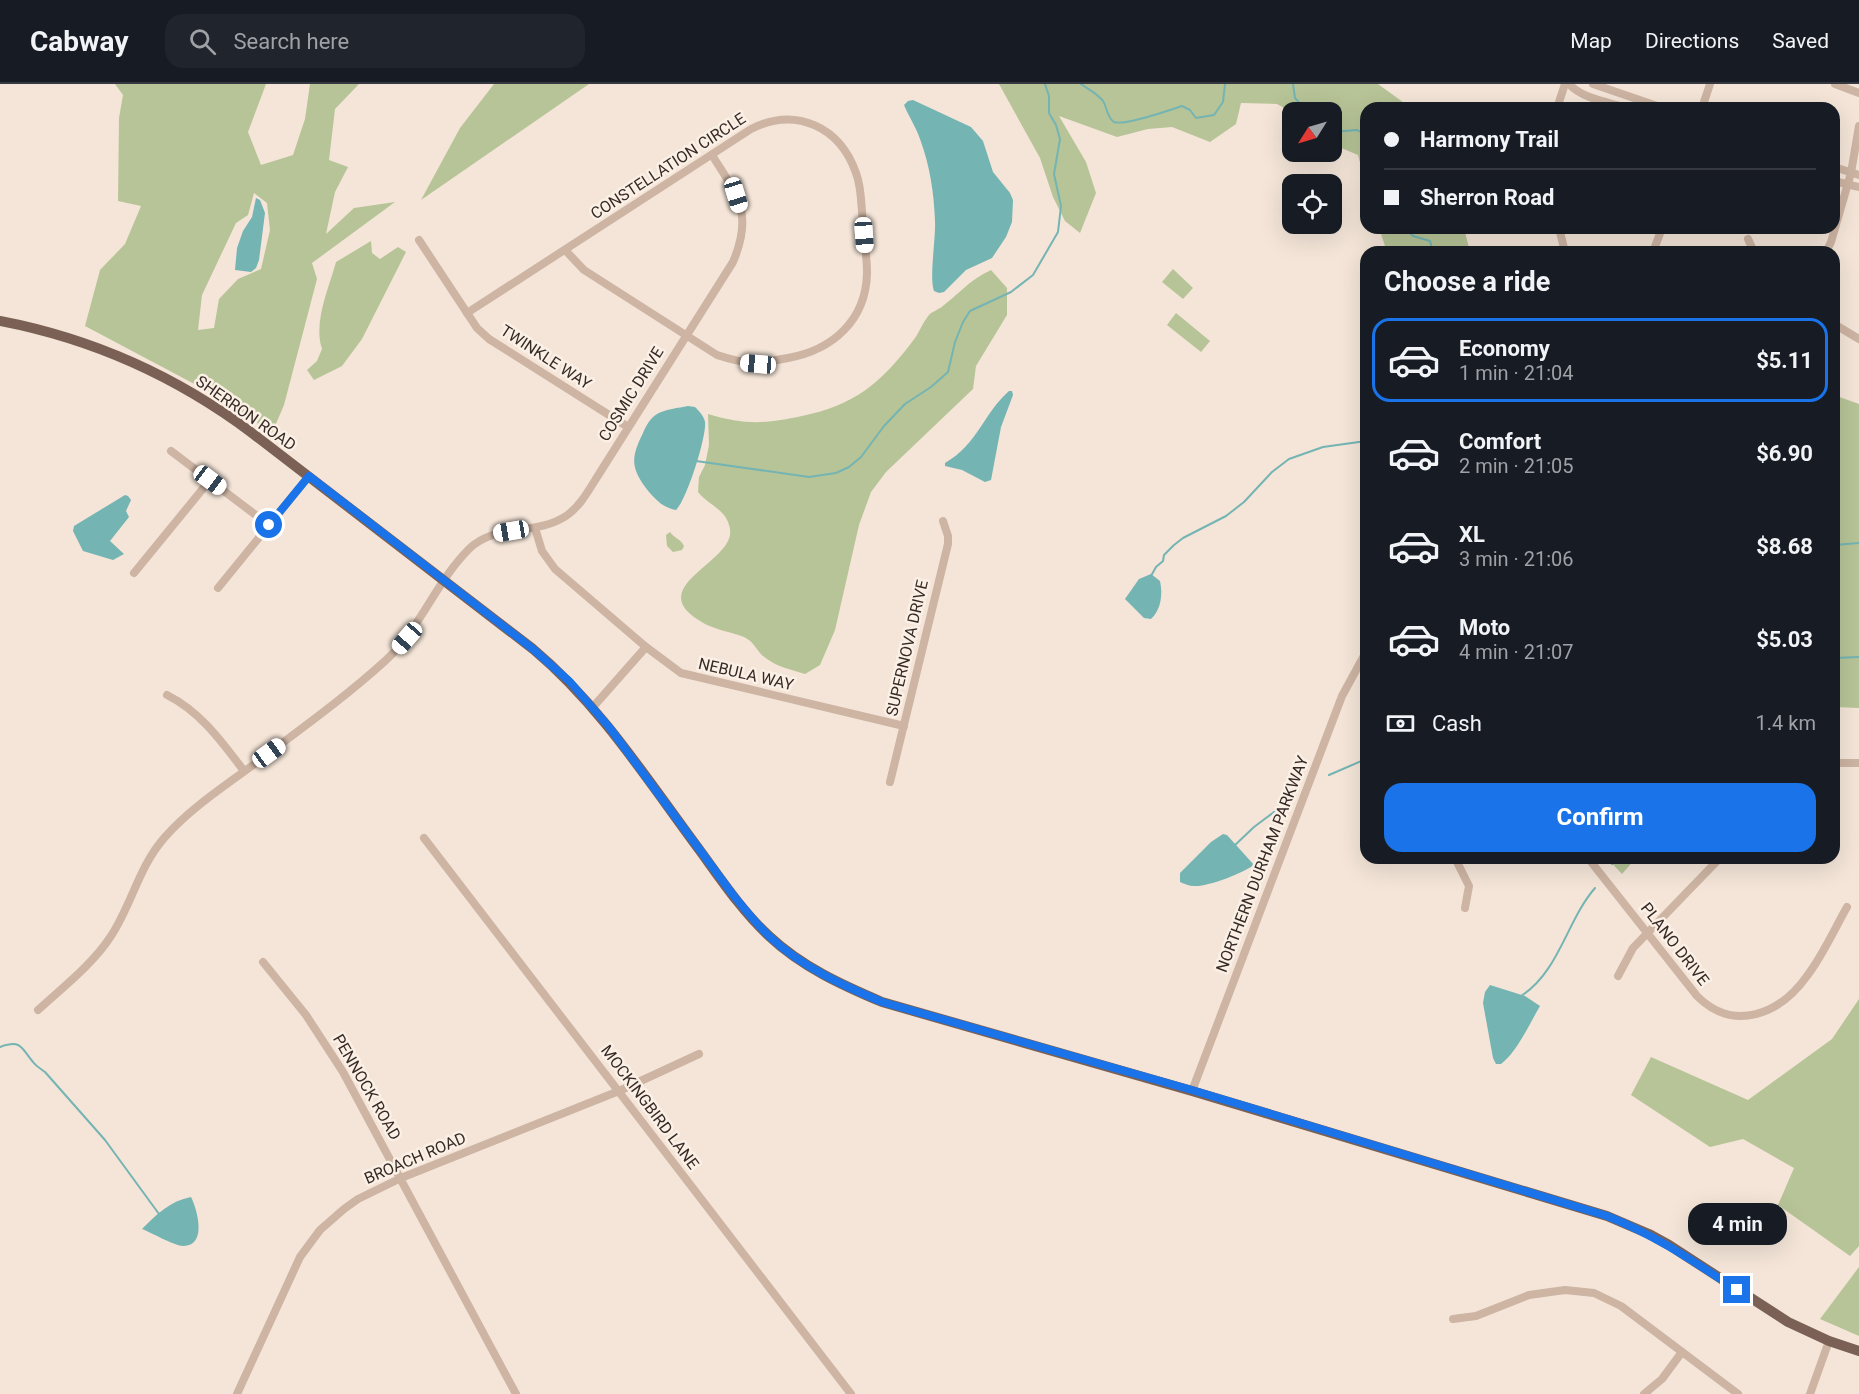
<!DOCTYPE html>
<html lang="en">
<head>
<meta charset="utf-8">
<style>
  :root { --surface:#171b24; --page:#20242c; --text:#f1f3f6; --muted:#9ea1a6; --line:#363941; --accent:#1a73e8 }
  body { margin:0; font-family:Roboto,sans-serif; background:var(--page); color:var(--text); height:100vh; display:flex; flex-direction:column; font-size:22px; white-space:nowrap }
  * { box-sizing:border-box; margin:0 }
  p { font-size:20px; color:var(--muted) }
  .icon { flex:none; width:33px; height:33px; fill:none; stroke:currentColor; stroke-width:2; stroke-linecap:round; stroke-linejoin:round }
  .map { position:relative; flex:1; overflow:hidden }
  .drawer { position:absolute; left:1360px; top:162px; width:480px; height:618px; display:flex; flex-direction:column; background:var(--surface); border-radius:18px; box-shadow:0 6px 24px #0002 }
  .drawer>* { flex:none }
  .top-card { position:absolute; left:1360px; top:18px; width:480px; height:132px; border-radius:18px; box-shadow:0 6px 24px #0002; display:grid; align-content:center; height:132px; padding:0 24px; background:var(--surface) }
  .needle { width:39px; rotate:233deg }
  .controls { position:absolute; left:1282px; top:18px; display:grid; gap:12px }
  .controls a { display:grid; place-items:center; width:60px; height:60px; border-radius:12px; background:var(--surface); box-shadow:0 6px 24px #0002; font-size:30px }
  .end { position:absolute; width:27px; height:27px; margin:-14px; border:8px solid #1a73e8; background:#fff; box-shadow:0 0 0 3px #fff }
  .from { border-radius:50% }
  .bubble { position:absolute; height:42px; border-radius:18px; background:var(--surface); box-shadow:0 6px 24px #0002; font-size:20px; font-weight:700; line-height:42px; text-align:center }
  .car { position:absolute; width:18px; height:36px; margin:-18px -9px; border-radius:8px; box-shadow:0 0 4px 2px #0007; background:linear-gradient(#fff 24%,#345 0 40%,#fff 0 76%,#345 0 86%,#fff 0) }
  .top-card b { display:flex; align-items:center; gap:21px; height:57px; font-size:22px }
  .top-card b+b { border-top:2px solid var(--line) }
  .top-card i { width:15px; height:15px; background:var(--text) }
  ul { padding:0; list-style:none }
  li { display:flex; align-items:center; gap:18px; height:84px; margin:0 12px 9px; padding:0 12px; border:3px solid transparent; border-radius:18px }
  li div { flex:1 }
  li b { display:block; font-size:22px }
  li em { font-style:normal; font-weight:700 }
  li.on { border-color:var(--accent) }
  li>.icon { width:54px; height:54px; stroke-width:1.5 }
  h2 { padding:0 24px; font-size:27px; line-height:72px }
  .pay { display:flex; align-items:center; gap:15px; height:66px; padding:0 24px; font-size:22px }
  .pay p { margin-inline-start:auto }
  .button { display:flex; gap:12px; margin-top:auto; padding:12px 24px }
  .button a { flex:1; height:69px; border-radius:18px; background:var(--accent); color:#fff; font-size:24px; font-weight:700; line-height:69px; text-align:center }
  header { display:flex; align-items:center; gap:36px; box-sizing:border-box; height:84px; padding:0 30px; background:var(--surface); border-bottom:2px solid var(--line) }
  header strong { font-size:28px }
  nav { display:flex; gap:33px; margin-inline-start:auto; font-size:21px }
  .search { width:420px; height:54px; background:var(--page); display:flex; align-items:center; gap:15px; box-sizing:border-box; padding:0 21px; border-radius:18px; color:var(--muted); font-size:22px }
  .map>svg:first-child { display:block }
  .green { fill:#b7c497; fill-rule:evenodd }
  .water { fill:#74b4b3 }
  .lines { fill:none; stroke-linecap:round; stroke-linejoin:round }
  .stream { stroke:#74b4b3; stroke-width:2 }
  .minor { stroke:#cdb4a3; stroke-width:8 }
  .major { stroke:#7b6055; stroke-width:10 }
  .route { stroke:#1a73e8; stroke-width:8 }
  .labels { text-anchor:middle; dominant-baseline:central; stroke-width:5; stroke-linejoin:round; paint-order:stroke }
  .street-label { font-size:16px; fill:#372a26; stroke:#fbf0e5 }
</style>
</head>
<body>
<header>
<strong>Cabway</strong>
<div class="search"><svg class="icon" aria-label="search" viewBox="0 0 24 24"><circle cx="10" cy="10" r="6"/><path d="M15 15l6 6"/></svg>Search here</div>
<nav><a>Map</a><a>Directions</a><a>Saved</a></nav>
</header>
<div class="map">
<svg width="1859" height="1310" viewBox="0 0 1859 1310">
  <rect width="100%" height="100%" fill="#f4e5d8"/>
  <g class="green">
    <path d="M115 0H266L248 48 261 81 293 71 305 35 310 0H359L335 25 329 76 348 83 335 108 326 150 354 124 395 118 312 179 317 195 284 321 272 349 217 312 85 242 100 186 125 160 141 122 118 117 119 34 123 11ZM254 109 267 119 270 146 261 185 238 195 219 215 214 244 198 246 202 211 236 139 248 131Z"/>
    <path d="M494 0H589L421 116 460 44Z"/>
    <path d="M999 0H1378L1411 24H1366V102L1358 71 1332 60V28L1293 29 1277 20 1241 19 1236 40 1210 58 1172 43 1148 45 1117 53 1059 32 1086 78 1096 109 1080 149 1065 137 1053 113 1040 74Z"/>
    <path d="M1379 144H1464L1470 168H1387Z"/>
    <path d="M371 157 372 169 380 175 398 163 406 168 362 255 342 282 314 296 307 286 317 277 322 265C313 238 329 204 336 178Z"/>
    <path d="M1173 185 1193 204 1183 215 1162 198Z"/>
    <path d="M991 186 1007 204V231L976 282 973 305 886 388 871 408 859 441 835 546 820 581 805 590C792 586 778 583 767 575 757 569 755 558 744 553 731 548 717 546 705 540 637 503 736 479 730 445 727 425 709 422 698 408L699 393 705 381 709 361 708 330C745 341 764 340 802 332 854 321 880 300 912 258 919 250 922 239 929 231 933 227 940 225 944 221 962 207 970 196 991 186Z"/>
    <path d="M1176 229 1210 257 1201 268 1167 241Z"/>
    <path d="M1834 311 1859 320V624L1835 623Z"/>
    <path d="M670 448C674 454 681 455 684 462L682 466 673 468 667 462 666 451Z"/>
    <path d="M1607 774H1636L1622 790Z"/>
    <path d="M1859 915V1162L1850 1172 1778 1121 1794 1084 1743 1055 1710 1063 1631 1011 1651 973 1748 1016 1832 955Z"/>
    <path d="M1859 1183V1252L1820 1235Z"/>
  </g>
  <g class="water">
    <path d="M913 16 971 43 983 57 993 88 1010 109 1013 116 1012 138 1006 153 992 174 966 186 944 208 939 209 934 207C929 194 936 154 935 137 934 109 930 82 920 55 916 43 909 33 904 21L908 17Z"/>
    <path d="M256 114 260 116 265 129 259 176 256 184 251 188 235 186 237 164 243 147 252 133Z"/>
    <path d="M1009 307H1012L1013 311 1001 343 991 396 985 398 962 386 945 382V379C978 360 983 330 1009 307Z"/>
    <path d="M688 322 695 323C699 327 704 332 705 338 707 352 686 418 676 426 664 424 657 417 649 408 631 385 630 375 643 349 646 342 650 334 657 330 666 325 678 324 688 322Z"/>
    <path d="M125 411 128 412 131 416 126 427 129 433 110 457 124 470 113 476 83 467 73 447 74 442Z"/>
    <path d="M1151 490 1160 497C1163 510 1161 526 1151 535L1144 534 1125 515 1139 495Z"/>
    <path d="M1223 750 1227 751 1254 781C1243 789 1208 803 1194 802 1189 802 1185 800 1180 798V789L1211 758Z"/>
    <path d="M1490 901 1525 912 1540 922C1530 939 1517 968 1501 980H1496L1493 974 1483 919 1485 908Z"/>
    <path d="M191 1113C197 1125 208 1162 183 1162 173 1161 152 1149 142 1145 157 1130 170 1117 191 1113Z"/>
  </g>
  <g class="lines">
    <g class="stream">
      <path d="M1081 0C1088 5 1098 10 1103 17 1107 23 1107 34 1114 38 1124 42 1170 26 1182 22L1190 26 1196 34 1214 31 1223 18 1225 0"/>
      <path d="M1293 0 1295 14 1308 28"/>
      <path d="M1332 48 1357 46 1366 51"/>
      <path d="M1405 144 1413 152 1430 157 1433 168"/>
      <path d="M696 377 809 393 836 389 849 383 861 373 884 342 905 320 931 303 948 288 955 258 963 238 970 227 1011 208 1033 191 1058 148 1061 122 1054 90 1060 55 1056 41 1049 29V12L1045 0"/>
      <path d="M1834 461 1859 459"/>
      <path d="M1151 492 1156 483 1163 477 1164 471 1174 461 1183 454 1226 432 1244 418 1272 388 1289 375 1323 363 1366 357"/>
      <path d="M1834 574 1859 573"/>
      <path d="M1329 691 1366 675"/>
      <path d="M1234 762 1254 743 1278 725"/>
      <path d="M1612 780 1618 774"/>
      <path d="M1521 912C1559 888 1567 836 1595 804"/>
      <path d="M0 963C22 955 21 964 33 978 36 982 41 985 45 988L105 1056 159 1130"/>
    </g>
    <g class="minor">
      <path d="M1569 0C1583 15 1608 18 1627 24"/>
      <path d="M1593 0 1663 24"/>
      <path d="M1835 0 1859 9"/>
      <path d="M1557 24 1565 0"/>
      <path d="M1702 24 1710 0"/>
      <path d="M1834 83 1859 91"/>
      <path d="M1834 97 1859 103"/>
      <path d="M1559 144 1565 168"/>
      <path d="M1748 155 1754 168"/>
      <path d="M419 156 477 244 489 255 628 343"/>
      <path d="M1653 168 1662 144"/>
      <path d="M1826 168 1831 158 1851 89 1859 42"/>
      <path d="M467 229 751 45C796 22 840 43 856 89 862 104 861 123 863 139 864 155 867 172 867 189 866 237 832 266 788 274 757 280 747 281 717 271L584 186 565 166"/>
      <path d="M1834 240 1859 255"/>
      <path d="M171 367 269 441"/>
      <path d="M535 444 542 467 555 485 646 563 681 589 904 642"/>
      <path d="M134 489 210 396"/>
      <path d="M218 504 309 392"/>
      <path d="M167 611C201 628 222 658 244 687"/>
      <path d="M593 623 646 563"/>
      <path d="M1834 679H1859"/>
      <path d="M890 698 948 460V452L943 437"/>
      <path d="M424 754 851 1310"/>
      <path d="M1455 774 1469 802 1465 824"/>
      <path d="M1588 774 1697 912C1734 949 1780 930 1807 892 1823 871 1834 846 1847 823"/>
      <path d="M263 878 306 931 343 988 516 1310"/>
      <path d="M1618 892 1633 864 1720 774"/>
      <path d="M38 926C62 904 93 880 111 852 132 820 139 782 165 753 189 726 220 705 249 684 295 649 342 616 385 577 421 544 435 499 469 465 495 439 536 452 566 432 580 423 590 404 599 390L733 178C754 129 737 111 712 71"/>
      <path d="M1192 1007 1342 612 1366 568"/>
      <path d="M1453 1235 1476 1232 1529 1211 1565 1206 1594 1209 1621 1222 1738 1310"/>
      <path d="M237 1310 300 1173 320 1146 344 1125 358 1115 401 1094 619 1007 699 970"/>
      <path d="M1644 1310 1662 1295 1682 1268"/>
      <path d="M1810 1310 1829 1257"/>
    </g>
    <path class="major" d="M0 237C94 255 176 292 252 349L533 565C601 622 648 697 701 768 722 797 743 828 769 852 802 883 842 901 882 918L1192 1007 1607 1132 1649 1150 1669 1161 1788 1238 1829 1257 1859 1267"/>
  </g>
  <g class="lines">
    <path class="route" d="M269 441 309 392 533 565 570 598 609 643 733 811C745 825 756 840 770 853 802 883 842 901 882 918L1192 1006 1607 1132C1657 1152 1693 1177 1737 1206"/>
  </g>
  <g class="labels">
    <g class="street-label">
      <text transform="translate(668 82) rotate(-33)">CONSTELLATION CIRCLE</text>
      <text transform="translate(546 273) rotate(33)">TWINKLE WAY</text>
      <text transform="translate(631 310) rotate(-58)">COSMIC DRIVE</text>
      <text transform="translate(246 329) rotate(35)">SHERRON ROAD</text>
      <text transform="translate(907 564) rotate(-77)">SUPERNOVA DRIVE</text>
      <text transform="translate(746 590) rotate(13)">NEBULA WAY</text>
      <text transform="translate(1262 780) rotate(-69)">NORTHERN DURHAM PARKWAY</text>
      <text transform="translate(1675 860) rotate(52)">PLANO DRIVE</text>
      <text transform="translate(367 1003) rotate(60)">PENNOCK ROAD</text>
      <text transform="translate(650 1023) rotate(53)">MOCKINGBIRD LANE</text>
      <text transform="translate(415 1074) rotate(-23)">BROACH ROAD</text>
    </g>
  </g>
</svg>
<div class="controls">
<a><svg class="needle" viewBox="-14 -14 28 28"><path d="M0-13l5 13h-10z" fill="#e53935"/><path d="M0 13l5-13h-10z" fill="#9ea1a6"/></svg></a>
<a><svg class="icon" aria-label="locate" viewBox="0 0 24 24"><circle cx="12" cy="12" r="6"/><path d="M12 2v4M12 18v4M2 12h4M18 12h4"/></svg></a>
</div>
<i class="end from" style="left:269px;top:441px"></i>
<i class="end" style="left:1737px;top:1206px"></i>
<div class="bubble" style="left:1688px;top:1119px;width:99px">4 min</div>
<i class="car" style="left:736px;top:111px;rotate:163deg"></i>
<i class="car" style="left:864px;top:151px;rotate:176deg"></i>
<i class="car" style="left:758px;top:280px;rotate:275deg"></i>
<i class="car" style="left:210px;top:396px;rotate:127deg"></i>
<i class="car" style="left:511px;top:447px;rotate:260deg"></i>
<i class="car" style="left:407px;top:554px;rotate:221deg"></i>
<i class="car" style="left:269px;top:669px;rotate:54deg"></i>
<div class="top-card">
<b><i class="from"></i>Harmony Trail</b>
<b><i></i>Sherron Road</b>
</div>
<section class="drawer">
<h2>Choose a ride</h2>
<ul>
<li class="on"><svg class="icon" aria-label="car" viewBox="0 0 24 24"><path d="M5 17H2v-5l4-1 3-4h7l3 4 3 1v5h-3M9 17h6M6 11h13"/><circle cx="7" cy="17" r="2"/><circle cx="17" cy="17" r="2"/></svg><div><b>Economy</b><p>1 min · 21:04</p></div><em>$5.11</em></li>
<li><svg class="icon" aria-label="car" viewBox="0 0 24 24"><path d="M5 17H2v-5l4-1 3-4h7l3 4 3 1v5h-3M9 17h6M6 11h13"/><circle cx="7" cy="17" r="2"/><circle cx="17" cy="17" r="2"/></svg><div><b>Comfort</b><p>2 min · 21:05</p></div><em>$6.90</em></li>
<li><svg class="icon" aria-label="car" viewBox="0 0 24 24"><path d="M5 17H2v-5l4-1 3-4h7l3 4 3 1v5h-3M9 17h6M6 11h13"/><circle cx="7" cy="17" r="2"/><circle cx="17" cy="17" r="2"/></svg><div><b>XL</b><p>3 min · 21:06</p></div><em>$8.68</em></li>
<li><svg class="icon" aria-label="car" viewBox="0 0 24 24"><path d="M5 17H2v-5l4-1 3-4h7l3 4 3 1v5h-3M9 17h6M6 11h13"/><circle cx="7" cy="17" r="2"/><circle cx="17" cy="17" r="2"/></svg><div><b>Moto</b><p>4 min · 21:07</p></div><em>$5.03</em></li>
</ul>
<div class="pay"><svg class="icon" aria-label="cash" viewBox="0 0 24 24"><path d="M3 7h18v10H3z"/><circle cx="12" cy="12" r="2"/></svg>Cash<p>1.4 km</p></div>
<div class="button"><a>Confirm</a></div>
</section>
</div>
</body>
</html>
